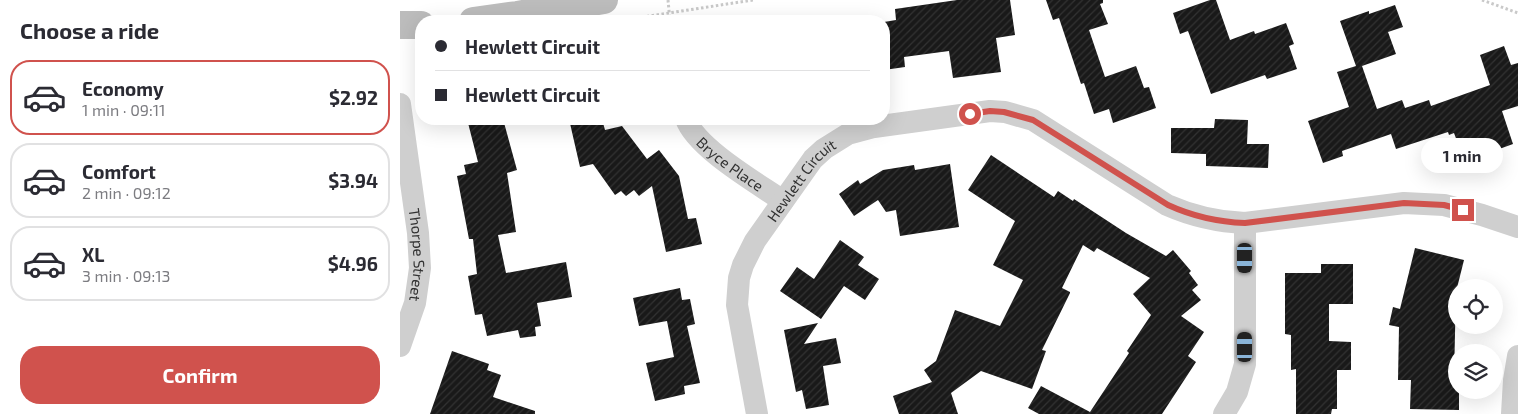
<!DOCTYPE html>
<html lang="en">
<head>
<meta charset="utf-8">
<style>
  :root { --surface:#fff; --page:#f7f7f7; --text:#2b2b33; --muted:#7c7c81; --line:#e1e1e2; --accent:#d0524d }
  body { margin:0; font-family:"Exo 2",sans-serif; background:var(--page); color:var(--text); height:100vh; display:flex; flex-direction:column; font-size:19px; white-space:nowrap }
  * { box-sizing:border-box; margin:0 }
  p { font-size:16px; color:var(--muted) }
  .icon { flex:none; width:28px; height:28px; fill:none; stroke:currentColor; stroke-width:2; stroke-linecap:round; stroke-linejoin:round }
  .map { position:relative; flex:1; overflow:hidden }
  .side { display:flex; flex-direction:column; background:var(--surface); width:400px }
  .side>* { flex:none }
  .guide { position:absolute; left:15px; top:15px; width:475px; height:110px; border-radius:20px; box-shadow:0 5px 20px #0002; display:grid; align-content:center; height:110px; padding:0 20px; background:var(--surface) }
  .buttons { position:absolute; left:1048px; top:279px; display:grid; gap:10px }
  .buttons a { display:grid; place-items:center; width:55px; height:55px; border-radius:50%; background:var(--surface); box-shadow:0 5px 20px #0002; font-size:25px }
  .end { position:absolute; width:22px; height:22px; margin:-11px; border:6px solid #d0524d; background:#fff; box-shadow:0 0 0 2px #fff }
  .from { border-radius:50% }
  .bubble { position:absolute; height:35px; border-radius:18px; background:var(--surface); box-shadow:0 5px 20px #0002; font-size:16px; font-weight:700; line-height:35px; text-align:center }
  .car { position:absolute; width:15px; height:30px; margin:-15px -8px; border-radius:6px; box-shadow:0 0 4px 1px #0007; background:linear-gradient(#222 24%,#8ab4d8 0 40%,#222 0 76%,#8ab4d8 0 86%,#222 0) }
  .guide b { display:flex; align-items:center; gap:18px; height:48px; font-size:19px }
  .guide b+b { border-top:1px solid var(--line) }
  .guide i { width:12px; height:12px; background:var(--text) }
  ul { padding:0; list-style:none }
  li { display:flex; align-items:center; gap:15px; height:75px; margin:0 10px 8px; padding:0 10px; border:2px solid var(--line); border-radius:20px }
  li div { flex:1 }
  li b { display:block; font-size:19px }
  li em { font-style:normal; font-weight:700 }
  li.active { border-color:var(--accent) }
  li>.icon { width:45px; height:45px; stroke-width:1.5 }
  h2 { padding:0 20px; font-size:22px; line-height:60px }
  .cta { display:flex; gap:10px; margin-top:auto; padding:10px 20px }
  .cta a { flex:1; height:58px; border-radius:20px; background:var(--accent); color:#fff; font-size:20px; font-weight:700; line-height:58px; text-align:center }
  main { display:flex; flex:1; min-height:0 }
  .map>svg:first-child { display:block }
  .building { fill:url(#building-hatch) }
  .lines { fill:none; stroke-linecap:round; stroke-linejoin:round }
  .path { stroke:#c9c9c9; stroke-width:3; stroke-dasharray:2.5 2.5; stroke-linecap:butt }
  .street { stroke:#cfcfcf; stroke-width:22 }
  .secondary { stroke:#bcbcbc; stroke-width:28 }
  .route { stroke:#d0524d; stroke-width:6 }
  .labels { text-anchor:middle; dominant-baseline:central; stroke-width:5; stroke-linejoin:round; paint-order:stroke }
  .street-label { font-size:15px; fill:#323232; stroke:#fff }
</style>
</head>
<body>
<main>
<section class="side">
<h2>Choose a ride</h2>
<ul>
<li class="active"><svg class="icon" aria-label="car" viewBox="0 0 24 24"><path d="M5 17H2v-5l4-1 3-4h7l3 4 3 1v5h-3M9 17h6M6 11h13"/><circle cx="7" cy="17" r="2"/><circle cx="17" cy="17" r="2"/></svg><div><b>Economy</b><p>1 min · 09:11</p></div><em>$2.92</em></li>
<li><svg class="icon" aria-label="car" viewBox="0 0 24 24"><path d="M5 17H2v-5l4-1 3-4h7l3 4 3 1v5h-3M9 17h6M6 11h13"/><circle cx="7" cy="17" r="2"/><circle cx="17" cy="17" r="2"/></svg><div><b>Comfort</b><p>2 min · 09:12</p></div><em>$3.94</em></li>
<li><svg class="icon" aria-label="car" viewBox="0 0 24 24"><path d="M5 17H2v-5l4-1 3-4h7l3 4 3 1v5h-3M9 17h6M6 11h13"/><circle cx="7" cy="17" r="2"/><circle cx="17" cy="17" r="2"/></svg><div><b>XL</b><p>3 min · 09:13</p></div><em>$4.96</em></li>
</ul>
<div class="cta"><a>Confirm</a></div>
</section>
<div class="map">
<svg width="1118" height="414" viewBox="0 0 1118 414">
  <defs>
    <pattern id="building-hatch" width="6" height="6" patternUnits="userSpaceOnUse" patternTransform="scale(1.25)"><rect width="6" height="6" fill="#191919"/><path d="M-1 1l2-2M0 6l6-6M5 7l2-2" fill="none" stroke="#323232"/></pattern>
  </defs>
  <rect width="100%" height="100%" fill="#fff"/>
  <g class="building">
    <path d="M557 0H610L615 35 596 38 601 72 553 78 549 51 504 57 505 67 484 70V22L496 20 495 9Z"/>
    <path d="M646 0H703V3L700 4 708 24 689 30 705 77 736 66 744 88 749 87 756 108 713 123 709 109 694 114 684 83 681 84 659 18 653 20Z"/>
    <path d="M810 0H816L830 40 854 31 855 34 886 23 894 44 889 46 897 69 867 79 865 75 811 94 788 31 780 34 773 13Z"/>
    <path d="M995 5 1003 27 988 32 996 54 962 66 977 109 1002 100 1005 108 1029 100 1031 106 1090 85 1080 55 1104 46 1111 65 1118 63V106L1102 111 1113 144 1091 152 1093 157 1072 164 1067 150 1061 152 1054 133 1049 135 1048 132 996 149 991 134 942 151 943 156 923 163 908 121 949 107 937 72 956 66 940 21 969 11V14Z"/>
    <path d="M67 119H103L117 170 107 173 116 232 98 235 106 273 166 262 172 297 137 303 141 326 135 327 136 336 120 338 118 330 87 336 82 314 75 315 68 276 77 274 73 239H69L57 176 66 174 64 165 78 162Z"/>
    <path d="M169 119H202L205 130 222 126 247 159 259 150 279 176 288 219 296 218 302 244 266 252 252 186 239 196 234 190 226 196 221 191 215 195 193 164 180 167Z"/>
    <path d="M815 119 848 120 847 144H869L868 168 806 166V154L771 153V128H814Z"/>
    <path d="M591 155 654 197 658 191 673 201 674 199 726 233 766 256 773 250 791 271 789 273 798 285 792 290 801 300 781 316 804 332 788 356 796 362 762 414H639L628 408 641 386 690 412 729 353 727 351 751 315 733 294 750 278 697 248 694 252 683 245 662 288 670 292V293L642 350 646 351 632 389 581 371 551 393 558 414H499L493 396 532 382 524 370 536 361 555 310 600 326 623 280 593 265 615 221 568 190Z"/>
    <path d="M550 164 559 227 500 236 496 210 486 212 478 200 454 216 439 194 458 180 460 184 483 170 514 165 515 170Z"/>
    <path d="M440 240 464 257 458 265 479 279 465 300 444 286 421 319 380 291 397 267 414 279Z"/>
    <path d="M1015 248 1064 260 1057 288H1056L1054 379H1056V390H1059V410L1010 409 1011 380H998L999 327 989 325 993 307 1000 309Z"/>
    <path d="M921 264H953V304H929V341L951 342V370H937V409H932L931 414H896V369L891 370V335L885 334V273H921Z"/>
    <path d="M280 288 282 300 290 299 295 324 287 326 300 383 284 386 285 394 255 401 246 363 274 357 267 321 239 326 233 298Z"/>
    <path d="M418 323 404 344 436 338 441 363 423 366 429 405 406 409 402 390 396 392 384 330Z"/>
    <path d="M52 351 89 364 87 370 101 375 93 397 135 411V414H30Z"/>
  </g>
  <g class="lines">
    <g class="path">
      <path d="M268 0 270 21"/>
      <path d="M1082 0 1118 13"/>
      <path d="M217 21 353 0"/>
    </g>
    <g class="street">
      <path id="s1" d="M0 104 18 233 20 268 15 303 0 346"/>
      <path id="s2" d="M286 119C296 148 357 183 383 201"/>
      <path id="s3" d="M357 414 337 305 339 278 343 265 355 241 413 159 424 149 448 134 474 127 590 111 605 112 633 120 767 205C792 216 818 222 845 223L1004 203 1044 205 1082 215 1118 227"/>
      <path d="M824 414 837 392 845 364V223"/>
      <path d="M1112 414 1114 380 1118 356"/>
    </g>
    <g class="secondary">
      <path d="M73 21 117 15 204 0"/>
      <path d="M0 25H21"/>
    </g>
  </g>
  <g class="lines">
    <path class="route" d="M570 114 590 111 604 112 633 120 768 205C792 216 818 222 845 223L1004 203 1044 205 1063 210"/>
  </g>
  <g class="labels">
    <g class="street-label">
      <text stroke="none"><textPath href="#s2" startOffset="64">Bryce Place</textPath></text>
      <text stroke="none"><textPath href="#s3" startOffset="255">Hewlett Circuit</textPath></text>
      <text stroke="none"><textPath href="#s1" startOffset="152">Thorpe Street</textPath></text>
    </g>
  </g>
</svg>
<div class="buttons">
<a><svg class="icon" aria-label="locate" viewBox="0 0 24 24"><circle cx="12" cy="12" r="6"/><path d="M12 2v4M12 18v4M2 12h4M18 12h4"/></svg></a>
<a><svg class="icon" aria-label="layers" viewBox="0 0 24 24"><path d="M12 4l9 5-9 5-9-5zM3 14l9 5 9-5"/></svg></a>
</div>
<i class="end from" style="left:570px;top:114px"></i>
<i class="end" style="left:1063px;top:210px"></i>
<div class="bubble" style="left:1021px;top:138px;width:82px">1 min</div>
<i class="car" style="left:845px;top:258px;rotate:180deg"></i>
<i class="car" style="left:845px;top:347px;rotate:0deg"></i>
<div class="guide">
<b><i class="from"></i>Hewlett Circuit</b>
<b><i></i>Hewlett Circuit</b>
</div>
</div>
</main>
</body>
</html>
